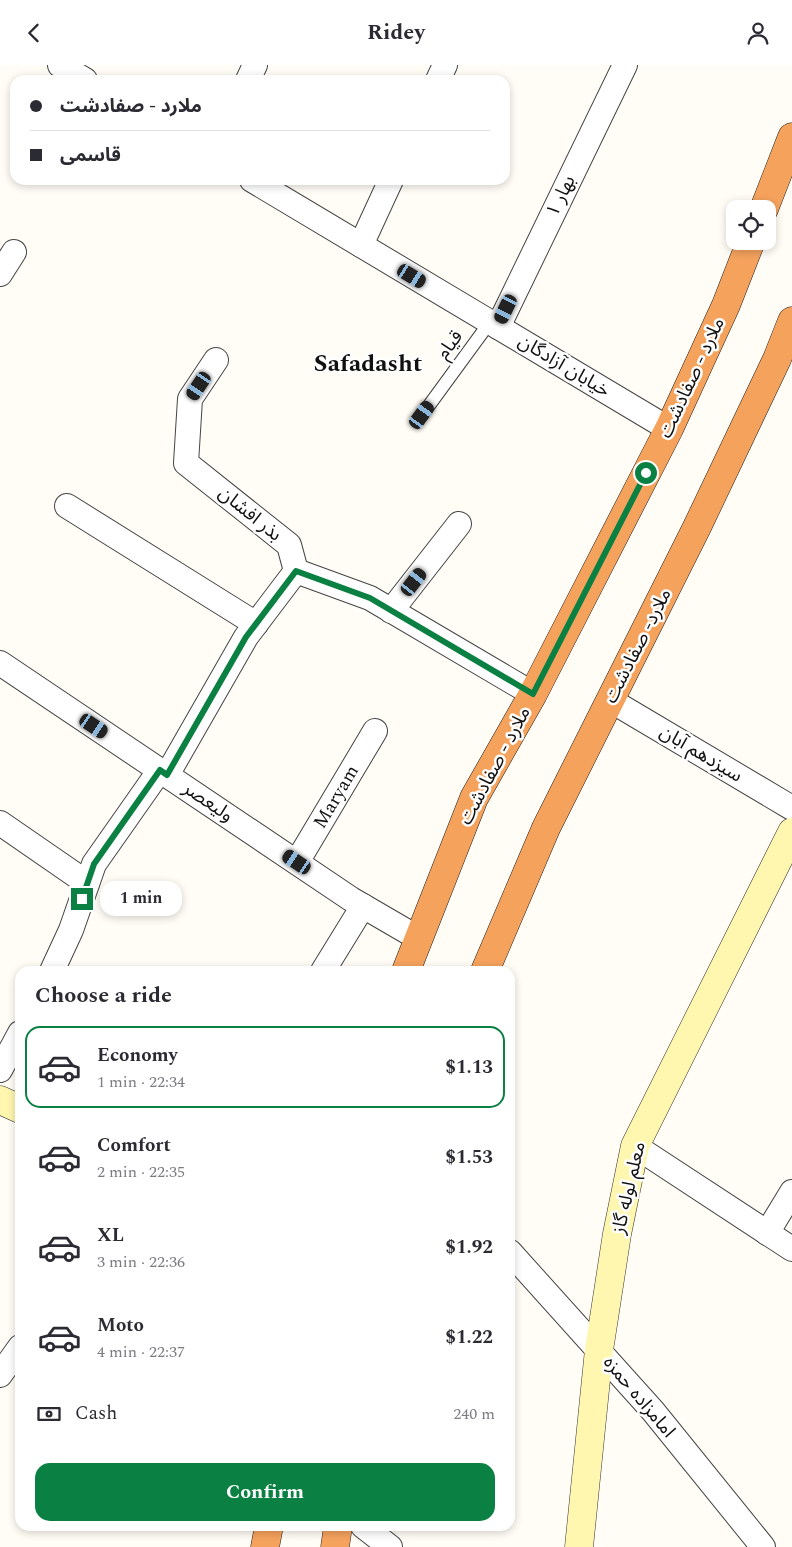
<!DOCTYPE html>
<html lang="en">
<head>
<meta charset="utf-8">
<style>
  :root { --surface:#fff; --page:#f2f2f3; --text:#2b2b33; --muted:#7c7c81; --line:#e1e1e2; --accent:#0b8043 }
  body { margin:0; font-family:Spectral,"Noto Sans Arabic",serif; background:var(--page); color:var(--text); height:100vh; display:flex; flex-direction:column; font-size:19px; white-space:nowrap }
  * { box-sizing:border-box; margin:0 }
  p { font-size:16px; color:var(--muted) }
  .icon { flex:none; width:28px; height:28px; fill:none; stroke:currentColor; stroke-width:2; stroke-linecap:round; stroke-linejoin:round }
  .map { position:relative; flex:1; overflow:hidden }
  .side { position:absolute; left:15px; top:901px; width:500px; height:565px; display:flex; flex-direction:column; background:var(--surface); border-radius:15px; box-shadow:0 2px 8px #0003 }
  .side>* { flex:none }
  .top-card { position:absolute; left:10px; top:10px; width:500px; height:110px; border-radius:15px; box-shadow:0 2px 8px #0003; display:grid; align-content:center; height:110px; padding:0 20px; background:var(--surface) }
  .buttons { position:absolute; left:726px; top:135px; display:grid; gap:10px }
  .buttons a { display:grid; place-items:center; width:50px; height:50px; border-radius:10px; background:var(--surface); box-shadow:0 2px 8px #0003; font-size:25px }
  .end { position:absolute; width:22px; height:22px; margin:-11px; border:6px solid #0b8043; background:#fff; box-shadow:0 0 0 2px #fff }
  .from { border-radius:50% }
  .bubble { position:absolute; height:35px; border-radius:15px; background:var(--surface); box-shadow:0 2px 8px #0003; font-size:16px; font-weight:700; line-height:35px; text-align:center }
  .car { position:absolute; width:15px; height:30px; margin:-15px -8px; border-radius:6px; box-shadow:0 0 4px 1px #0007; background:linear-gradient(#222 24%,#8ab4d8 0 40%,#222 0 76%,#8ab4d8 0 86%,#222 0) }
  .top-card b { display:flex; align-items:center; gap:18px; height:48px; font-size:19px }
  .top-card b+b { border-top:1px solid var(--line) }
  .top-card i { width:12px; height:12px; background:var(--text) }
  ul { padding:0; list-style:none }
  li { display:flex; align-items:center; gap:15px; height:82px; margin:0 10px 8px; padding:0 10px; border:2px solid transparent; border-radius:15px }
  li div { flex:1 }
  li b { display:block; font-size:19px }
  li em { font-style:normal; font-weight:700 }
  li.on { border-color:var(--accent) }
  li>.icon { width:45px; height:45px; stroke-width:1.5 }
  h2 { padding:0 20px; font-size:22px; line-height:60px }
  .pay { display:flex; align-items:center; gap:12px; height:55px; padding:0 20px; font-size:19px }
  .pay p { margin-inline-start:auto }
  .action { display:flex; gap:10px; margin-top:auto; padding:10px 20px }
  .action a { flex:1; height:58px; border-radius:15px; background:var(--accent); color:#fff; font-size:20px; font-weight:700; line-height:58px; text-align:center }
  header { display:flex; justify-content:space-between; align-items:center; height:65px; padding:0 20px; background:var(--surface); font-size:22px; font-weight:700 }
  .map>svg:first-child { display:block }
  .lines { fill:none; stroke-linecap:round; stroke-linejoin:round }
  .lane-casing { stroke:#444; stroke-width:14 }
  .street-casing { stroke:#444; stroke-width:26 }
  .secondary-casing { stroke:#333; stroke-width:29 }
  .highway-casing { stroke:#222; stroke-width:29 }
  .lane { stroke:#fff; stroke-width:12 }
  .street { stroke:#fff; stroke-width:24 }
  .secondary { stroke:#fff6b0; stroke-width:28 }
  .highway { stroke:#f5a25d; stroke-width:28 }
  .route { stroke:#0b8043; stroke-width:6 }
  .labels { text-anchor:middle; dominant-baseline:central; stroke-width:5; stroke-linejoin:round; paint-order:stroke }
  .street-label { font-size:19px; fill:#111; stroke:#fff }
  .district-label { font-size:24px; font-weight:bold; fill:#111; stroke:#fff }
</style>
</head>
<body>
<header><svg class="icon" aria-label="back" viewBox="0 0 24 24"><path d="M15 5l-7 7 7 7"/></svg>Ridey<svg class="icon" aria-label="person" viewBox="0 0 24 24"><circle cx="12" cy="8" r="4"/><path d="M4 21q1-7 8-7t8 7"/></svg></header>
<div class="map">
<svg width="792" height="1482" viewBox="0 0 792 1482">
  <rect width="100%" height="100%" fill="#fffdf5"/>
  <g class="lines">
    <g class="lane-casing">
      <path id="lane" d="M422 350 490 257"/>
    </g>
    <g class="street-casing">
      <g id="street">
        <path d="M60 0 85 15"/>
        <path d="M248 15 255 0"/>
        <path d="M438 15 445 0"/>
        <path d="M252 115 669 364"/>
        <path d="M361 180 391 115"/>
        <path d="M0 209 14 187"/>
        <path d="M498 262 625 0"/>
        <path d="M216 295 190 334 186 398 289 480 296 506 370 533 533 629"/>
        <path d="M67 441 256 559"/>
        <path d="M391 546 459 459"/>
        <path d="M0 598 351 834 418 873"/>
        <path d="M610 635 792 743"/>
        <path d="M167 710 246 572 296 506"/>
        <path d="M0 758 87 818"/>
        <path id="s1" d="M297 797 375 666"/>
        <path d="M52 906 71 865 94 799 160 705"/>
        <path d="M323 906 363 841"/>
        <path d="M0 1005 20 968"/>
        <path d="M635 1081 792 1184"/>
        <path d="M767 1168 792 1127"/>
        <path d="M510 1187 653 1346 763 1482"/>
        <path d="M0 1310 20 1282"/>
        <path d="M363 1461 390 1482"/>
      </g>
    </g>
    <g class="secondary-casing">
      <g id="secondary">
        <path d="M0 1035 20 1044"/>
        <path d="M579 1482 599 1285 617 1169 635 1081 792 767"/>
      </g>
    </g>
    <g class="highway-casing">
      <g id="highway">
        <path d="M764 144 792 72"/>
        <path d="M406 906 474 733 533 629 669 364 726 240 751 176"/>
        <path d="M485 906 546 763 697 462 777 294 792 256"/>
        <path d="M265 1482 269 1461"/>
        <path d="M335 1482 338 1461"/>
      </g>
    </g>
    <use href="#lane" class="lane"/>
    <use href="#street" class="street"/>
    <use href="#secondary" class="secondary"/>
    <use href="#highway" class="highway"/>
  </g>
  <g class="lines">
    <path class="route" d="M82 834 94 799 160 705 167 710 246 572 296 506 370 533 533 629 646 408"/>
  </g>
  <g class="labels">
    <g class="street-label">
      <text transform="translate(561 131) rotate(-64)">بهار ۱</text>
      <text transform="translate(450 280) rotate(-54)">قیام</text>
      <text transform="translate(564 301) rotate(31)">خیابان آزادگان</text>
      <text transform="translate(692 313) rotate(-65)">ملارد - صفادشت</text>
      <text transform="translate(250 449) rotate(39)">بذر افشان</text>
      <text transform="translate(638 581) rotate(-63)">ملارد- صفادشت</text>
      <text transform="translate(701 689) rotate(31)">سیزدهم آبان</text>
      <text transform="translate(495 701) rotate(-62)">ملارد - صفادشت</text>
      <text stroke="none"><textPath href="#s1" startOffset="76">Maryam</textPath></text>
      <text transform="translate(208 737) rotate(34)">ولیعصر</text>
      <text transform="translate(629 1123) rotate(-77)">معلم لوله گاز</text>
      <text transform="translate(639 1332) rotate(50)">امامزاده حمزه</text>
    </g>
    <g class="district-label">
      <text x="368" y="299">Safadasht</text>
    </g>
  </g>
</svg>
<div class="buttons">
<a><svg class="icon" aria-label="locate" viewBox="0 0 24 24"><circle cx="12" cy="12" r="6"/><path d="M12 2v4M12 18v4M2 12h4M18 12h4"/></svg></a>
</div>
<i class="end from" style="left:646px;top:408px"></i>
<i class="end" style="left:82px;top:834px"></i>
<div class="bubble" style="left:100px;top:816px;width:82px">1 min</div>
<i class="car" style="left:412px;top:211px;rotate:121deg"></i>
<i class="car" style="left:506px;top:244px;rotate:206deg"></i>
<i class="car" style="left:199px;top:321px;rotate:214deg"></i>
<i class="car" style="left:422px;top:350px;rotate:36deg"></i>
<i class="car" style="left:414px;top:517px;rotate:38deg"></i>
<i class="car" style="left:94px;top:661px;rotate:124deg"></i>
<i class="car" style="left:297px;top:797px;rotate:304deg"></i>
<div class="top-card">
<b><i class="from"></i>ملارد - صفادشت</b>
<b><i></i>قاسمی</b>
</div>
<section class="side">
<h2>Choose a ride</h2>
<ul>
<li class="on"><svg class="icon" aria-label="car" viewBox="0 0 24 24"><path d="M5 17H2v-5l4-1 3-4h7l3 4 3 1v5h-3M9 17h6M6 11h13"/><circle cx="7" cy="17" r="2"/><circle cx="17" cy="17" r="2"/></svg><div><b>Economy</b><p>1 min · 22:34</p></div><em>$1.13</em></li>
<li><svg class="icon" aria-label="car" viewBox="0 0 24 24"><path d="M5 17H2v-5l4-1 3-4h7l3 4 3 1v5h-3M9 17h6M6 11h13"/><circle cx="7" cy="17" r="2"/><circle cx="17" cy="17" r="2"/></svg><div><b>Comfort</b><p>2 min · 22:35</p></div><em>$1.53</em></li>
<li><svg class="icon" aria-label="car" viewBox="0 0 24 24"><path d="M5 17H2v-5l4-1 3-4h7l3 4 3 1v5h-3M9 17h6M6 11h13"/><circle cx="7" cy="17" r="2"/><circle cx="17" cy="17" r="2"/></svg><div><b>XL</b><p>3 min · 22:36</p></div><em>$1.92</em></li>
<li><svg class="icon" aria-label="car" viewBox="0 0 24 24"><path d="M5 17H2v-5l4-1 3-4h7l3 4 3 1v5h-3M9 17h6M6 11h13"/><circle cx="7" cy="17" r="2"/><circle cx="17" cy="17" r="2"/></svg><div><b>Moto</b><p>4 min · 22:37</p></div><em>$1.22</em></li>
</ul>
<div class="pay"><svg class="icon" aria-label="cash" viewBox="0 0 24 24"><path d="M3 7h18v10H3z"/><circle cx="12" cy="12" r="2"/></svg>Cash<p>240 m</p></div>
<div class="action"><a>Confirm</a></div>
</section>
</div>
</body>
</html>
